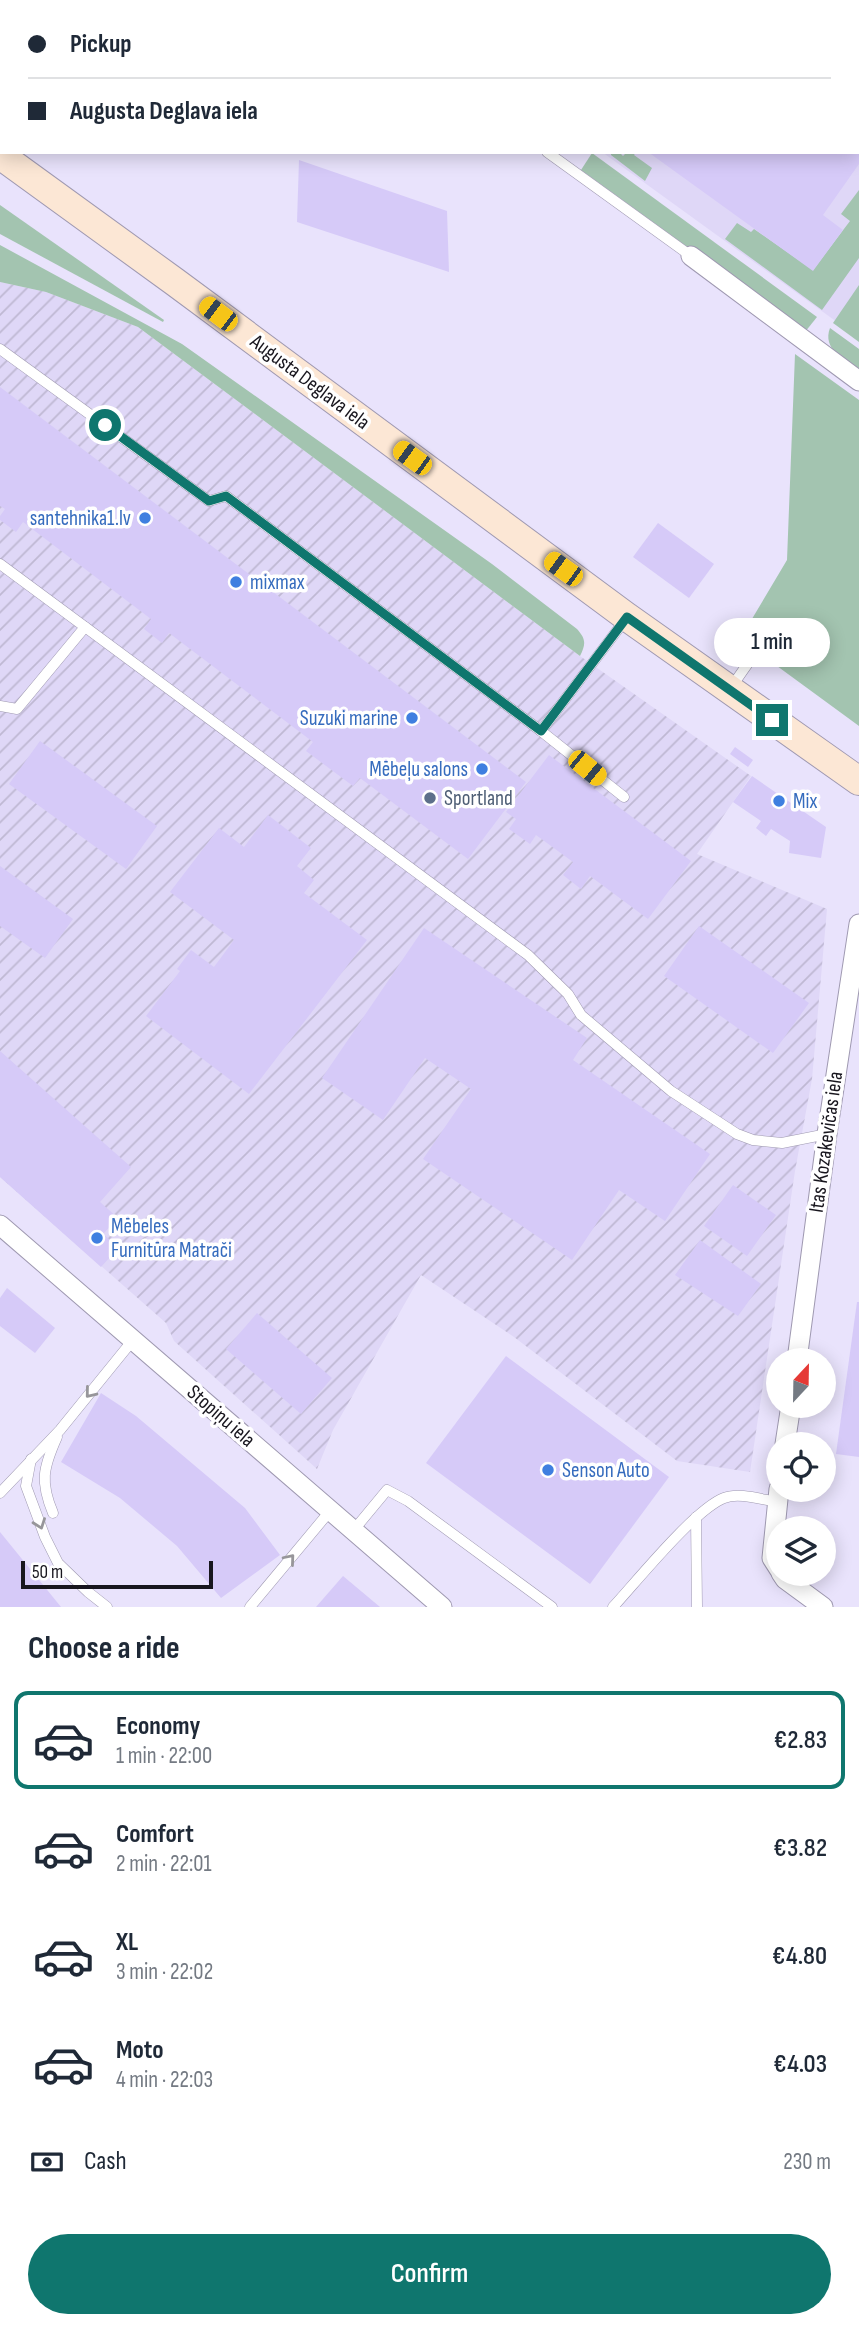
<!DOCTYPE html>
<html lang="en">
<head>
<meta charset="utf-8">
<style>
  :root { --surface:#fff; --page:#f6f6f7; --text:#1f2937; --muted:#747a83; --line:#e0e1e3; --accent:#0f766e }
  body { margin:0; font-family:"Sofia Sans Condensed",sans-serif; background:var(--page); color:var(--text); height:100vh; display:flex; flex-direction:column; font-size:26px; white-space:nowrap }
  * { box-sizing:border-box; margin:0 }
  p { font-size:23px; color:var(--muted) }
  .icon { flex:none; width:38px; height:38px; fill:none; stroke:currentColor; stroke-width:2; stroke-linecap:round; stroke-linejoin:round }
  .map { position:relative; height:1607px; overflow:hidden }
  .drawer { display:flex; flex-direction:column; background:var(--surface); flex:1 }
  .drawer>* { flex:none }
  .top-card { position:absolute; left:0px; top:0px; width:859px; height:154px; box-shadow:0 4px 18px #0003; display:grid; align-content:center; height:154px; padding:0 28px; background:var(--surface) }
  .needle { width:46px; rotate:22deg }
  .fabs { position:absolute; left:766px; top:1348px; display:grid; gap:14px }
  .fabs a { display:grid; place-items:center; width:70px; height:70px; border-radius:50%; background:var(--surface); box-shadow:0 4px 18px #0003; font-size:35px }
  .scale { position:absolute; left:21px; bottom:18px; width:192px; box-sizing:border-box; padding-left:7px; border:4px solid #18161e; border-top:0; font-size:19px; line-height:24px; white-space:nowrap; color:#18161e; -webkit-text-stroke:5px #fff; paint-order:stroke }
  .end { position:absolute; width:32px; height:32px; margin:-16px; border:9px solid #0f766e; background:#fff; box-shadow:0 0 0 4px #fff }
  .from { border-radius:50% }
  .bubble { position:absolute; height:49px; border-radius:24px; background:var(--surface); box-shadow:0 4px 18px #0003; font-size:23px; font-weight:600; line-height:49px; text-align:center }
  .car { position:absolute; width:21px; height:42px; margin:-21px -10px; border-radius:9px; box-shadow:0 0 5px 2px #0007; background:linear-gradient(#f5c518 24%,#345 0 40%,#f5c518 0 76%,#345 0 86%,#f5c518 0) }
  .top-card b { display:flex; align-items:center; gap:24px; height:66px; font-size:26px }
  .top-card b+b { border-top:2px solid var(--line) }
  .top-card i { width:18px; height:18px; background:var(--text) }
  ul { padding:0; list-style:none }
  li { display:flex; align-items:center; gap:21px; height:98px; margin:0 14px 10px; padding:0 14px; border:4px solid transparent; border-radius:14px }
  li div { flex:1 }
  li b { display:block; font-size:26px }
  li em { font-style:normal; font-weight:600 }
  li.active { border-color:var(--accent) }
  li>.icon { width:63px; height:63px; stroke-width:1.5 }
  h2 { padding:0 28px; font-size:32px; line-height:84px }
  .pay { display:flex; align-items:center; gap:18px; height:77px; padding:0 28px; font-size:26px }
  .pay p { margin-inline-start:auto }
  .button { display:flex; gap:14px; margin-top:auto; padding:14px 28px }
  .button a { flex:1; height:80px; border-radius:42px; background:var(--accent); color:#fff; font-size:28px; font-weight:600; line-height:80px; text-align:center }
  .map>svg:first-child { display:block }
  .built { fill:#dfd7f7 }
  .industrial { fill:url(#industrial-furrows) }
  .green { fill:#a3c4b0 }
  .building { fill:#d6caf8 }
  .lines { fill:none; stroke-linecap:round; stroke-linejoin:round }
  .service-casing { stroke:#9f99b1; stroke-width:11 }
  .minor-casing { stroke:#9f99b1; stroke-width:21 }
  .secondary-casing { stroke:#9f99b1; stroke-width:30 }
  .service { stroke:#fff; stroke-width:10 }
  .minor { stroke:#fff; stroke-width:19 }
  .secondary { stroke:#fce7d5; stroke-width:28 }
  .oneway { stroke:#97969a }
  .route { stroke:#0f766e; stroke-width:9 }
  .shop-dot { fill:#3f7fe0; stroke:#fff; stroke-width:2.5 }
  .service-dot { fill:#5c6f8a; stroke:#fff; stroke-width:2.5 }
  .labels { text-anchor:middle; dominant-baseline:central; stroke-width:7; stroke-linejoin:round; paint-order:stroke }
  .street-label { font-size:21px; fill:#18161e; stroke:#fff }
  .shop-label { font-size:21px; fill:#366cbe; stroke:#fff; text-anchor:start }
  .service-label { font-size:21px; fill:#4e5e75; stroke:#fff; text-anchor:start }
</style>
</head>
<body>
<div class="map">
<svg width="859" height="1607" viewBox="0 0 859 1607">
  <defs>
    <pattern id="industrial-furrows" width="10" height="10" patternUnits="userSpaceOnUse" patternTransform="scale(1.75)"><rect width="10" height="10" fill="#dfd7f7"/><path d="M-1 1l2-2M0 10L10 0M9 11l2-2" fill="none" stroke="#bfb8d3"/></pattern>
  </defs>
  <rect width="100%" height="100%" fill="#e9e3fc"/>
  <path class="built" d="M487 0H859V338L602 152H858V2H485Z"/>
  <path class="industrial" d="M0 282 46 292 138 327 580 656 751 776 697 854 827 909 812 1079 795 1171 750 1472 677 1461 514 1337 421 1275 333 1430 317 1469 174 1341 166 1323 0 1177Z"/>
  <g class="green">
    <path d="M611 152H619L623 156 627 152H636L634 155 652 168 645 181 611 155Z"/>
    <path d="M592 153 817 317 805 332 581 170Z"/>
    <path d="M859 190V258L822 310 725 239 737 223 751 232 754 229 813 270 850 221 841 214Z"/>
    <path d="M0 205 164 320 163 322 0 234Z"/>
    <path d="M0 245 182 344 492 564 577 629C586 639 586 644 580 656L138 327 46 292 0 282Z"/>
    <path d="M859 285V342L833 323Z"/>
    <path d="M830 328 859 349V371C844 360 822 349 830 328Z"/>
    <path d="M795 354 859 400V726L740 639 787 560Z"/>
  </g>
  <g class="building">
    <path d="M648 152H859V164L823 215 843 230 813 271Z"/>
    <path d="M299 160 447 211 449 272 297 222Z"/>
    <path d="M0 387 526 782 468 859 360 778 353 786 306 751 313 742 169 633 162 643 144 629 151 619 23 522 16 532 0 520V516L5 509 0 506Z"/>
    <path d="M658 523 714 564 689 598 633 557Z"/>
    <path d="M40 741 157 826 126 869 9 784Z"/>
    <path d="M735 747 753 760 748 767 730 754Z"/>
    <path d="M549 755 691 861 648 919 590 876 581 889 563 875 573 862 536 835 530 844 509 829 516 819 506 812Z"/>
    <path d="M752 776 826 827 821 858 789 853 790 841 771 829 766 836 756 828 761 821 733 802Z"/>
    <path d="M268 815 311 848 297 866 314 880 304 893 367 940 249 1094 146 1016 180 971 177 969 191 950 214 967 234 940 170 892 219 828 244 847Z"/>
    <path d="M0 866 73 919 45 958 0 926Z"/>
    <path d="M699 926 809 1003 773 1053 664 976Z"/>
    <path d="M424 928 587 1038 573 1060 710 1154 665 1221 619 1190 572 1260 423 1159 471 1089 425 1058 383 1120 322 1078Z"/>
    <path d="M0 1051 131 1167 100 1202 118 1218 103 1234 119 1247 101 1267 0 1177Z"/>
    <path d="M733 1185 776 1215 747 1256 704 1226Z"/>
    <path d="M700 1240 761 1284 738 1316 675 1275Z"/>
    <path d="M7 1288 55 1328 35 1353 0 1326V1298Z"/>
    <path d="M857 1302H859V1457L836 1454Z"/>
    <path d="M257 1313 332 1378 301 1414 226 1349Z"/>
    <path d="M506 1356 669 1477 590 1584 426 1463Z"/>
    <path d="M101 1393 136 1416 245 1508 280 1555 221 1598 177 1546 120 1498 61 1462Z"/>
    <path d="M0 1532 61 1607H0Z"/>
    <path d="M343 1576 380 1607H316Z"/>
  </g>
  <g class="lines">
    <g class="service-casing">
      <g id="service">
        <path d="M509 2 511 0"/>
        <path d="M858 14 859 12"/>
        <path d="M547 152 691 256"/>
        <path d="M0 349 209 501 226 496 541 731 625 620"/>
        <path d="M0 564 528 955 568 994 581 1015 671 1091 737 1134 753 1140 782 1143 827 1134"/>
        <path d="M730 689 758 649"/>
        <path d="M0 706 17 709 85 627"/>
        <path d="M541 731 624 797"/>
        <path d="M31 1459 26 1486 45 1537 58 1563 88 1592 107 1607"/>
        <path d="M0 1493 60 1430 133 1340"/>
        <path d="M53 1513C40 1482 43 1468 57 1437"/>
        <path d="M696 1517 697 1607"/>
        <path d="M353 1531 387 1490 408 1501 552 1607"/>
        <path d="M250 1607 330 1511"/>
        <path d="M613 1607C637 1581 695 1509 724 1498 739 1492 763 1500 778 1502"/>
      </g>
    </g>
    <g class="minor-casing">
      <g id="minor">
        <path d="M691 256 859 381"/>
        <path d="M0 1225 442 1607"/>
        <path d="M797 1360 827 1134 859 924"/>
        <path d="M785 1444 791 1405"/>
        <path d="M779 1569 772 1558 779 1489"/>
        <path d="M781 1573 785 1579 823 1607"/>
      </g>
    </g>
    <g class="secondary-casing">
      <path id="secondary" d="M0 155 175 282 627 617 859 781"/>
    </g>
    <use href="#service" class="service"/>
    <use href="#minor" class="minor"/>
    <use href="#secondary" class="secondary"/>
  </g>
  <defs><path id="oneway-chevron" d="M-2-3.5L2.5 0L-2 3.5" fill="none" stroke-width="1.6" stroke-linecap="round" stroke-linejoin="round" transform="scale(1.75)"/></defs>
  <g class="oneway">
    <use href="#oneway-chevron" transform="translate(90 1393) rotate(129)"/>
    <use href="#oneway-chevron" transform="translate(40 1524) rotate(70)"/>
    <use href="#oneway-chevron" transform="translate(290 1559) rotate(-50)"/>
  </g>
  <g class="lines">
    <path class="route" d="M105 425 209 501 226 496 541 731 627 617 772 720"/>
  </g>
  <g class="shop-dot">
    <circle cx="145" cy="518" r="7"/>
    <circle cx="236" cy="582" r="7"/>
    <circle cx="412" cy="718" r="7"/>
    <circle cx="482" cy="769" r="7"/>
    <circle cx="779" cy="801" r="7"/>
    <circle cx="97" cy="1238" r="7"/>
    <circle cx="548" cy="1470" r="7"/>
  </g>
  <circle class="service-dot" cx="430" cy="798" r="7"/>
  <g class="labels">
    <g class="street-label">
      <text transform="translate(310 382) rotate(37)">Augusta Deglava iela</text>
      <text transform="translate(826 1142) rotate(-82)">Itas Kozakevičas iela</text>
      <text transform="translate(221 1416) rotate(41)">Stopiņu iela</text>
    </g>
    <g class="shop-label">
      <text x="131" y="518" text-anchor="end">santehnika1.lv</text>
      <text x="250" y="582">mixmax</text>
      <text x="398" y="718" text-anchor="end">Suzuki marine</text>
      <text x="468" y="769" text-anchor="end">Mēbeļu salons</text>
      <text x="793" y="801">Mix</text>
      <text x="111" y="1226">Mēbeles<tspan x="111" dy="24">Furnitūra Matrači</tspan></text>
      <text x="562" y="1470">Senson Auto</text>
    </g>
    <g class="service-label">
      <text x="444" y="798">Sportland</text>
    </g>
  </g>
</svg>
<div class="fabs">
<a><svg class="needle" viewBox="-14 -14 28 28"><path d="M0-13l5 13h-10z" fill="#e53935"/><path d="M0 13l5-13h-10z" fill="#747a83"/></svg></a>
<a><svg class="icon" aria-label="locate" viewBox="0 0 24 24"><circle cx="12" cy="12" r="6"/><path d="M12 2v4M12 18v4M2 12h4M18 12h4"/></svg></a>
<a><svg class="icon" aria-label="layers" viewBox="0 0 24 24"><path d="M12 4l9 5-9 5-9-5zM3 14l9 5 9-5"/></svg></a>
</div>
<div class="scale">50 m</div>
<i class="end from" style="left:105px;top:425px"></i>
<i class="end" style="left:772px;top:720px"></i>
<div class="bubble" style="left:714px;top:618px;width:116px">1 min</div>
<i class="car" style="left:218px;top:314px;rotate:307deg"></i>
<i class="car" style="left:412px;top:458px;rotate:306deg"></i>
<i class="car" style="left:563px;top:569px;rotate:306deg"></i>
<i class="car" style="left:587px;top:768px;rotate:129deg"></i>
<div class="top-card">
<b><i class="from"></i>Pickup</b>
<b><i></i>Augusta Deglava iela</b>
</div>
</div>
<section class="drawer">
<h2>Choose a ride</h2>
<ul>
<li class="active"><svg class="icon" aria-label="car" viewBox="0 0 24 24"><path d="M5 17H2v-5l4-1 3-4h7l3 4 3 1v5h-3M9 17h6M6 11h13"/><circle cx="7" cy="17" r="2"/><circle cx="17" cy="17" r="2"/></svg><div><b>Economy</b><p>1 min · 22:00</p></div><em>€2.83</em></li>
<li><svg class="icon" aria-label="car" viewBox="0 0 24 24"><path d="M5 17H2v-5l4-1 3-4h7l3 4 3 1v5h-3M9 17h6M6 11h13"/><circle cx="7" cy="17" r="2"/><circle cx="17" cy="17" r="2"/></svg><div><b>Comfort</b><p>2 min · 22:01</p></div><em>€3.82</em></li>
<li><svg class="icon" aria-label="car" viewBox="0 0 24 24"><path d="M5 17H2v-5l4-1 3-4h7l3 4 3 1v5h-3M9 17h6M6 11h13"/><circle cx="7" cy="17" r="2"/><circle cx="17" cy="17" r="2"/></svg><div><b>XL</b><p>3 min · 22:02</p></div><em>€4.80</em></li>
<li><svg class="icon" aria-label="car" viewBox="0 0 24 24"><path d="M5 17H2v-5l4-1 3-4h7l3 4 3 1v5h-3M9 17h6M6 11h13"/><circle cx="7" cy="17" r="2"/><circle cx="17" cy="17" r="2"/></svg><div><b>Moto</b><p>4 min · 22:03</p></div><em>€4.03</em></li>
</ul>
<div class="pay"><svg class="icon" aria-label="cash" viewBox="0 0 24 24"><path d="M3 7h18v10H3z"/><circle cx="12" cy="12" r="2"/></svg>Cash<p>230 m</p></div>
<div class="button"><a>Confirm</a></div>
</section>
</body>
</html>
